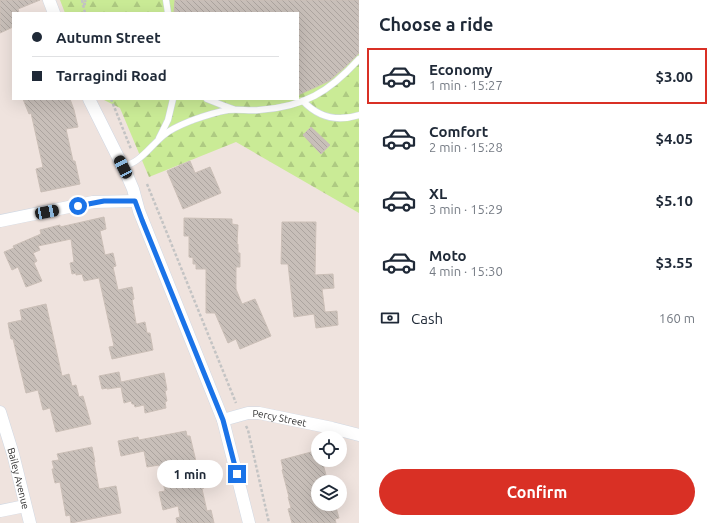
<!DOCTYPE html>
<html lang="en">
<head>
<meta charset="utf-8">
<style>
  :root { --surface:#fff; --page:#f6f6f7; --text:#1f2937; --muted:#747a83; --line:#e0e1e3; --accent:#d93025 }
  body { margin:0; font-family:Ubuntu,sans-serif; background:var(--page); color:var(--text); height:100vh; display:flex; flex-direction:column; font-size:15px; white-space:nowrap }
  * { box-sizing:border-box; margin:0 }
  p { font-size:13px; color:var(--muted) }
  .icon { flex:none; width:22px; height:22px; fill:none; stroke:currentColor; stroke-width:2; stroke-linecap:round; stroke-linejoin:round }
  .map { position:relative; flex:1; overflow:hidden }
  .panel { display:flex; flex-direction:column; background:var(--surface); width:356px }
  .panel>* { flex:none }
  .top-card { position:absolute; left:12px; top:12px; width:287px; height:88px; border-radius:0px; box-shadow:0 4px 16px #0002; display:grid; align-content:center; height:88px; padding:0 20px; background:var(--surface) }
  .buttons { position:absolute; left:311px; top:431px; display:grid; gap:8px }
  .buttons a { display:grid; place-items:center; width:36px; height:36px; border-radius:50%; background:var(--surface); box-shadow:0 4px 16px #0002; font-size:20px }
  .end { position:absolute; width:18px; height:18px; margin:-9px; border:5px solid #1a73e8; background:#fff; box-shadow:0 0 0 2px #fff }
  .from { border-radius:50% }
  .bubble { position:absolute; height:28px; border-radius:14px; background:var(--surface); box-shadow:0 4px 16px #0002; font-size:13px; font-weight:700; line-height:28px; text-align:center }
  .car { position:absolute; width:12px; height:24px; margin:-12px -6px; border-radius:5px; box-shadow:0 0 3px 1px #0007; background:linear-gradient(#222 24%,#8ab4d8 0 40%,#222 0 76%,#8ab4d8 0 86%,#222 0) }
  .top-card b { display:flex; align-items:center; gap:14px; height:38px; font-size:15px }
  .top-card b+b { border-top:1px solid var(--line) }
  .top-card i { width:10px; height:10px; background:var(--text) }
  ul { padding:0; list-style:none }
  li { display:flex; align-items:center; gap:12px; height:56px; margin:0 8px 6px; padding:0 12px; border:2px solid transparent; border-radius:0px }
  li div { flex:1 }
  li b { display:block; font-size:15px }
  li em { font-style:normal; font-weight:700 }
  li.current { border-color:var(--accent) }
  li>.icon { width:36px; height:36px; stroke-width:1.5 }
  h2 { padding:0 20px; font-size:18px; line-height:48px }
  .pay { display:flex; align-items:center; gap:10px; height:44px; padding:0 20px; font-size:15px }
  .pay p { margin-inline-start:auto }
  .primary-button { display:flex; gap:8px; margin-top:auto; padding:8px 20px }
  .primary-button a { flex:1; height:46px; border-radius:24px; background:var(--accent); color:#fff; font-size:16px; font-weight:700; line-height:46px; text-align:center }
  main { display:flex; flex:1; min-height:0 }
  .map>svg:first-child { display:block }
  .forest { fill:url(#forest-firs) }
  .building { fill:url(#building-back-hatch); stroke:#cbbfb7 }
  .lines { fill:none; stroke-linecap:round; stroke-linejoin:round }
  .lane-casing { stroke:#d0d8e3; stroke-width:7 }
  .street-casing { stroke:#d0d8e3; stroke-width:13 }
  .path { stroke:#c4c4c4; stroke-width:2.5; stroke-dasharray:3 2; stroke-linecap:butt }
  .lane { stroke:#fff; stroke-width:6 }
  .street { stroke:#fff; stroke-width:12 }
  .route { stroke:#1a73e8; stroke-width:5 }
  .labels { text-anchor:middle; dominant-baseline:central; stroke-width:3.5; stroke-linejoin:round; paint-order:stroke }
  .street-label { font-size:10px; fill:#2d2d2d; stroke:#fff }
</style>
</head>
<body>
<main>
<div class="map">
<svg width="359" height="523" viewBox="0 0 359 523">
  <defs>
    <pattern id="forest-firs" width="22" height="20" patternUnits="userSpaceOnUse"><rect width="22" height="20" fill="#caeb96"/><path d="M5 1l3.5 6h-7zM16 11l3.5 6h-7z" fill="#aeca82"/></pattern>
    <pattern id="building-back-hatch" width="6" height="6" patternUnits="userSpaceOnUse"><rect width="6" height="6" fill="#c8bfb9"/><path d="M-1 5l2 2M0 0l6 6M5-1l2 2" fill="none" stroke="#aca49f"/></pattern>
  </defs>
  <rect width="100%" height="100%" fill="#efe3de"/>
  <path class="forest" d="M60 0H359V213L236 142 149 177 120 108 102 99H298V13H65Z"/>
  <g class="building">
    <path d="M0 0H40L18 9 19 13H13V27L0 33Z"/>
    <path d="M175 0H359V53L345 67 329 81 298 95V13H174Z"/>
    <path d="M23 99H70L74 110 78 127 66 129 73 161H75L80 184 41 192 36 169 43 167 31 113 29 114Z"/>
    <path d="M311 127 330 145 321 154 303 135Z"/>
    <path d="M190 161 195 173 210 167 221 193 183 209 167 171Z"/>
    <path d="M104 217 106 229 100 231 105 255 113 253 116 266 113 267 118 290 132 287 134 299 132 300 136 323 137 324 145 322 147 333H150L153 350 112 359 109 347 114 346 99 278 84 281 82 274 76 275V273L72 274 70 263 74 262 71 239 38 246 40 250 33 253 37 261 34 263 42 281 26 287 18 267 12 270 4 252 14 248 13 246 41 234 40 230 60 225V227Z"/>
    <path d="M184 218 232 219V224L238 225 237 244H238V253H240V267H236V289L242 304 255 299 271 336 240 349 236 339 228 343 215 313H206V269H196V264H193V258L189 257V236H184Z"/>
    <path d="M282 222H316L315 275 333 274 334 288 322 289 325 312 337 311 338 325 316 328 314 314 294 317 288 264H281Z"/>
    <path d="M46 304 62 376 69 374 72 386 76 385 79 397 83 396 91 424 56 432 50 408 43 410 38 390 26 393 13 339H11L8 323 22 320 20 310Z"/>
    <path d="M119 372 121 382 164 373 167 390 165 391 167 401 165 402 166 408 145 413 144 405 135 407 134 404H132L131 401 124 403 121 387 107 389V388L102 389 99 376Z"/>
    <path d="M186 431 187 436H190L198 470 200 469 204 488 202 489 207 511 211 510 214 523H177L176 518 180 517 178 506 163 510 159 492 165 491 159 465 147 467 144 451 121 456 118 441 138 437 139 440Z"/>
    <path d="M92 447 95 462H94L99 489 116 486 121 513 71 523 70 515 66 516 60 482 55 483 52 469H54L52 461 59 460 57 454Z"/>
    <path d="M315 451 316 454H318V460H322L327 479 318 481V504H335L339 518 335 519 336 523H292L288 509 291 508 288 497H289L282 470 283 469 281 460Z"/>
  </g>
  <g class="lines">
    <g class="lane-casing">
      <g id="lane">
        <path d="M166 0 168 13"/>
        <path d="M207 99 222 105 233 109"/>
        <path d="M303 101C319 118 337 122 359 115"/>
        <path d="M159 138 168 120 173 99"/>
        <path d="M123 167C128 165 133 163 137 160 147 153 154 143 164 135 172 128 183 124 193 120 204 116 217 112 228 110 239 109 249 111 259 110 304 107 329 92 359 59"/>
      </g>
    </g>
    <g class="street-casing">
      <g id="street">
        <path d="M49 0 54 13"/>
        <path d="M89 99 127 175 133 189 139 211 223 420 249 523"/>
        <path d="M0 221 93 202 135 201"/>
        <path id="s1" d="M0 412 13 454 30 523"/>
        <path id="s2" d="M223 420 248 413H259L332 428 359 435"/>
        <path d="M0 511 25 506"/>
      </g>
    </g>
    <g class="path">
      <path d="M82 0 85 13"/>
      <path d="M83 4H86L85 0"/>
      <path d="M111 99 131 149"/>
      <path d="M147 184 236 403"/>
      <path d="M246 426 248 430 269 523"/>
    </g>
    <use href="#lane" class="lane"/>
    <use href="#street" class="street"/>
  </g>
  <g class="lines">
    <path class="route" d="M78 206 104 201H135L142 220 223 420 237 474"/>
  </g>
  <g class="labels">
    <g class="street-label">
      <text stroke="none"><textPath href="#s2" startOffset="58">Percy Street</textPath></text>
      <text stroke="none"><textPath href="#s1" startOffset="69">Bailey Avenue</textPath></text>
    </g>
  </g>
</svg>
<div class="buttons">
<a><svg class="icon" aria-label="locate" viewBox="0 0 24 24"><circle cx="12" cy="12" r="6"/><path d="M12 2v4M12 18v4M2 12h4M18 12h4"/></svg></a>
<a><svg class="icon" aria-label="layers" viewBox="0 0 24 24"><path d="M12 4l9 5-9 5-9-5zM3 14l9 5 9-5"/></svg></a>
</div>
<i class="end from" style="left:78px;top:206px"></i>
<i class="end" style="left:237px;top:474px"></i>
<div class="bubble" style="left:157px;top:460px;width:66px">1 min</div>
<i class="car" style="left:123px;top:167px;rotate:333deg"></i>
<i class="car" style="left:47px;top:212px;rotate:79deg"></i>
<div class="top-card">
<b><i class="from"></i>Autumn Street</b>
<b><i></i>Tarragindi Road</b>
</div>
</div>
<section class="panel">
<h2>Choose a ride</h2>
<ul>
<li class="current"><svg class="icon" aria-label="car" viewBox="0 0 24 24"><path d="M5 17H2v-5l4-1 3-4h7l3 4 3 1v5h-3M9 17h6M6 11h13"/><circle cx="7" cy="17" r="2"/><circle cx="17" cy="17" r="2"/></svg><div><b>Economy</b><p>1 min · 15:27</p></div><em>$3.00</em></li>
<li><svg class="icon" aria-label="car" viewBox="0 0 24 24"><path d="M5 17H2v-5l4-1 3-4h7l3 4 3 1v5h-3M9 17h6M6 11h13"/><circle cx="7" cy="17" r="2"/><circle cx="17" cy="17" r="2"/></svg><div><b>Comfort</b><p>2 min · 15:28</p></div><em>$4.05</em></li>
<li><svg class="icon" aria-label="car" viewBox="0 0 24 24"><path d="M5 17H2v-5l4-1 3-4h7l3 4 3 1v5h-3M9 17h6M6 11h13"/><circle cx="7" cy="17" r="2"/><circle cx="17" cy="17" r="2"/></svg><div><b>XL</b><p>3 min · 15:29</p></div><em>$5.10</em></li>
<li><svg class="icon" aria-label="car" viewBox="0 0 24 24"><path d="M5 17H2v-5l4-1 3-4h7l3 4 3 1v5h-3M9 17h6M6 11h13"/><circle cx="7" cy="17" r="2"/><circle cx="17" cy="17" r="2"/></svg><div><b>Moto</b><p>4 min · 15:30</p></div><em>$3.55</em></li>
</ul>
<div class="pay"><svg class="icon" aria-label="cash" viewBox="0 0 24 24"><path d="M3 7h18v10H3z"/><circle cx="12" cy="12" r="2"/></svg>Cash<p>160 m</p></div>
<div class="primary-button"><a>Confirm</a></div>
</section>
</main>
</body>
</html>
